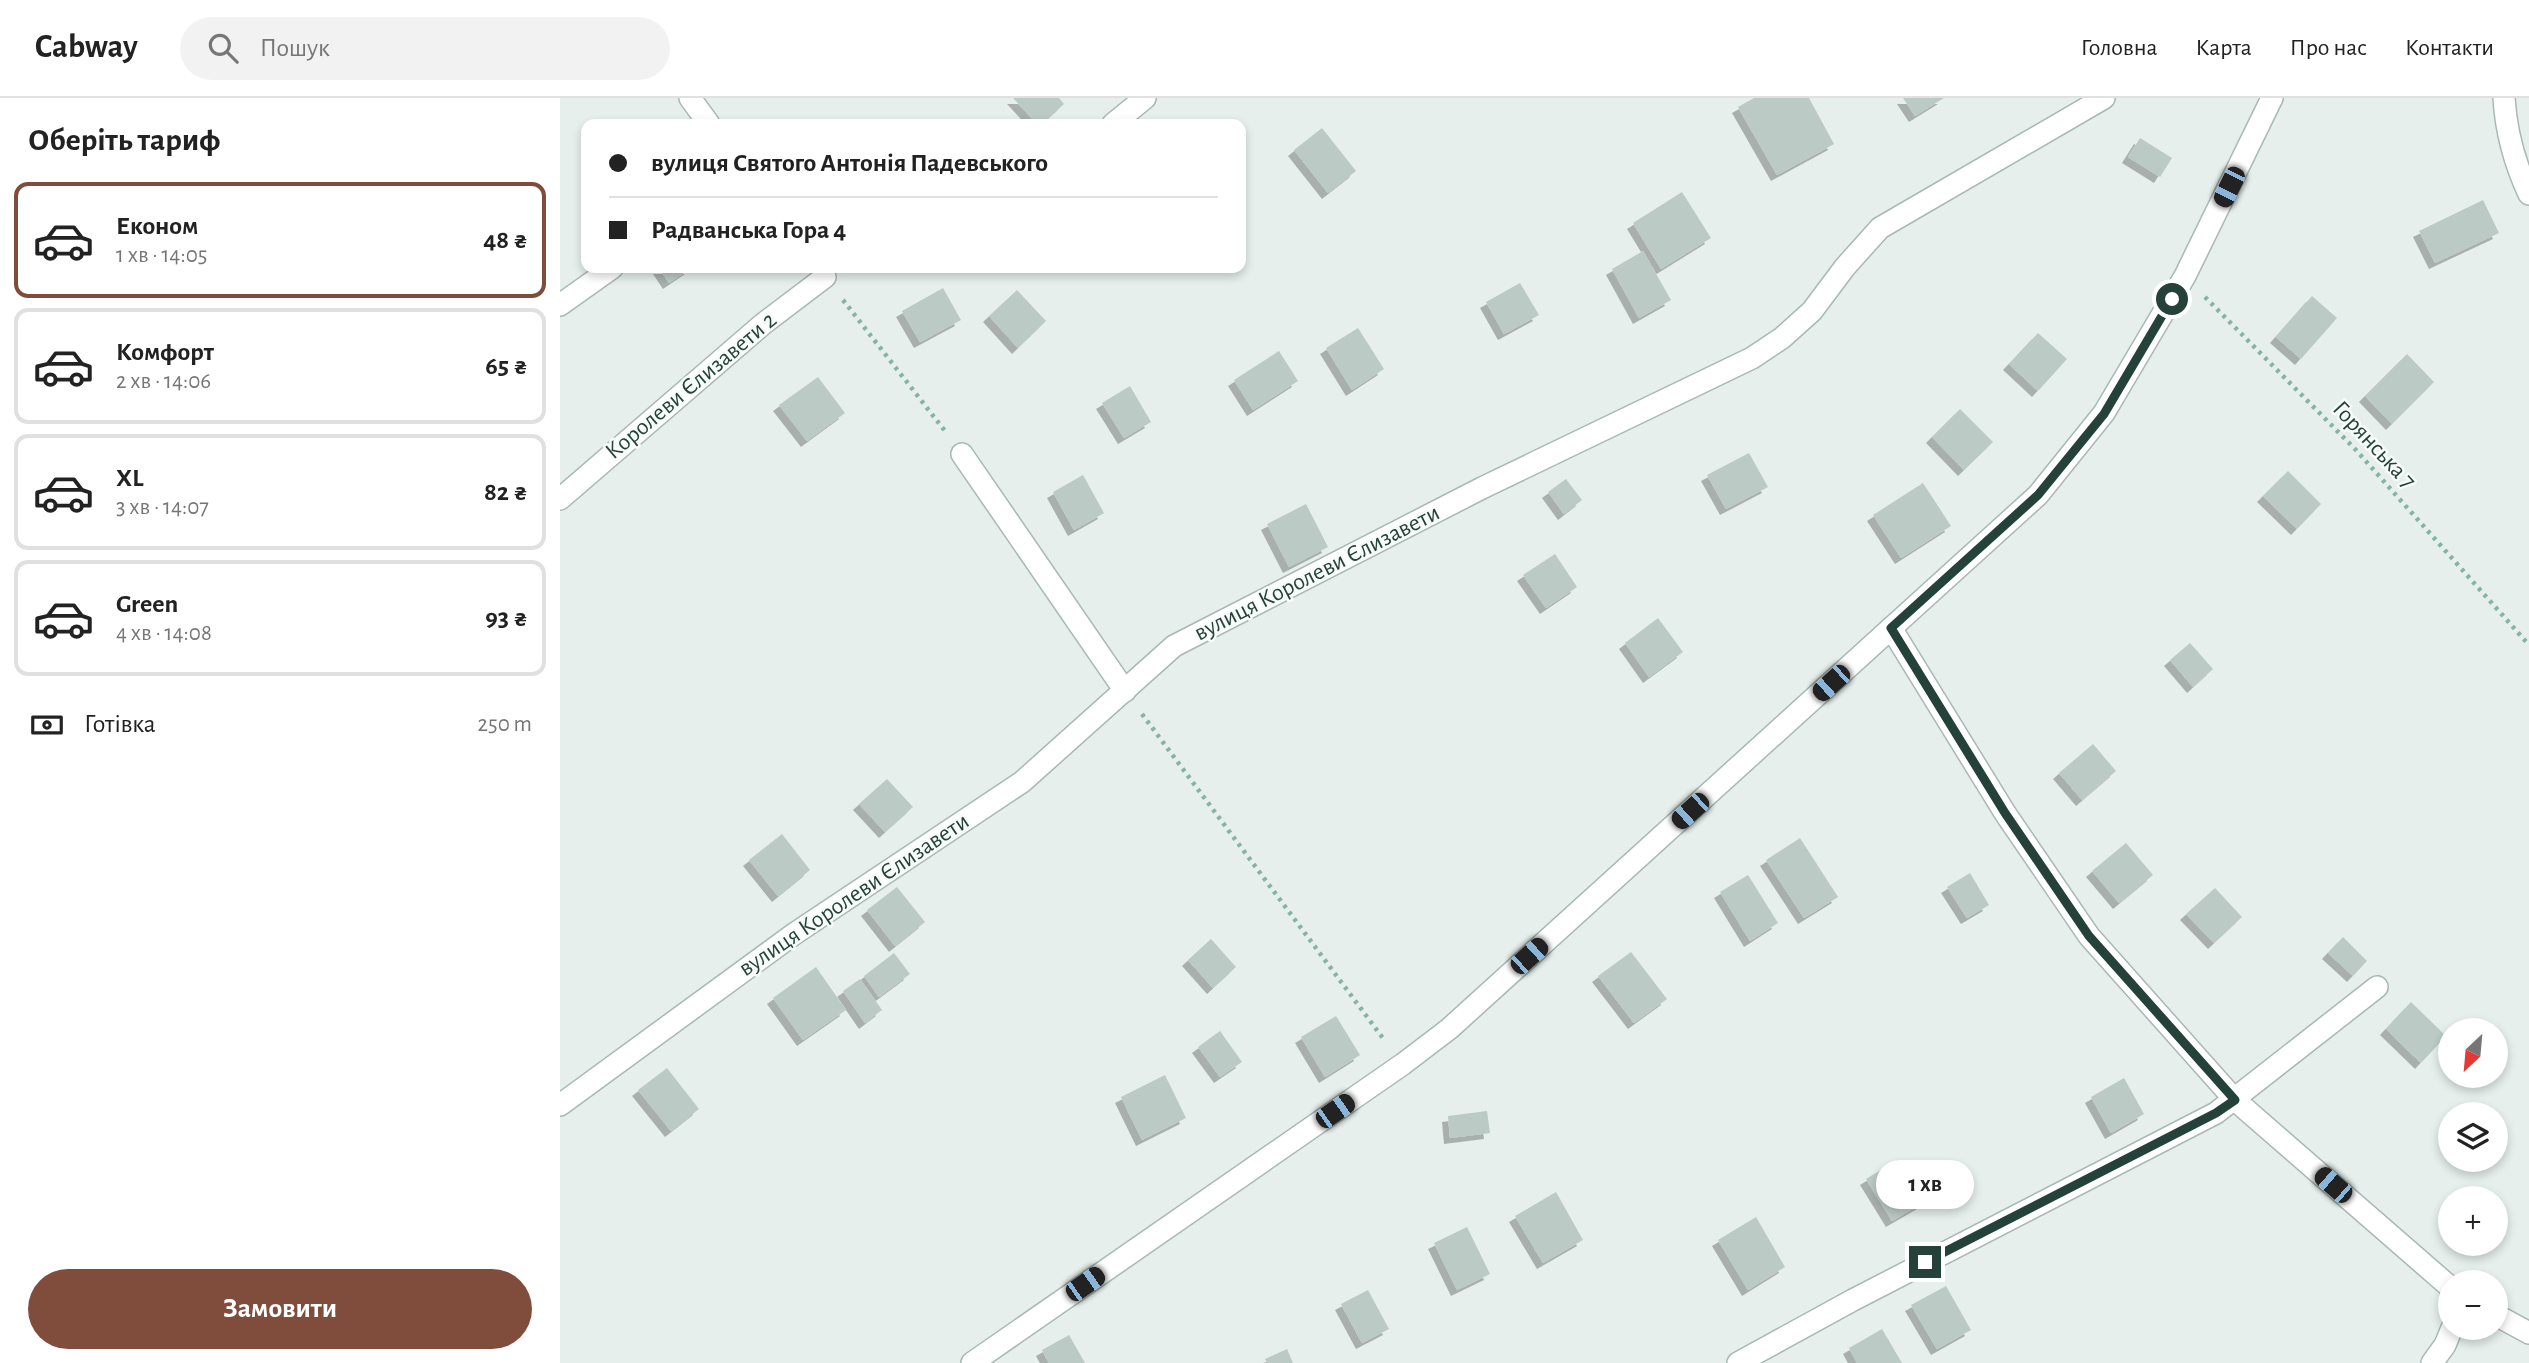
<!DOCTYPE html>
<html lang="uk">
<head>
<meta charset="utf-8">
<style>
  :root { --surface:#fff; --page:#f2f2f2; --text:#222; --muted:#767676; --line:#e0e0e0; --accent:#804d3d }
  body { margin:0; font-family:"Alegreya Sans",sans-serif; background:var(--page); color:var(--text); height:100vh; display:flex; flex-direction:column; font-size:26px; white-space:nowrap }
  * { box-sizing:border-box; margin:0 }
  p { font-size:23px; color:var(--muted) }
  .icon { flex:none; width:38px; height:38px; fill:none; stroke:currentColor; stroke-width:2; stroke-linecap:round; stroke-linejoin:round }
  .map { position:relative; flex:1; overflow:hidden }
  .drawer { display:flex; flex-direction:column; background:var(--surface); width:560px }
  .drawer>* { flex:none }
  .hud { position:absolute; left:21px; top:21px; width:665px; height:154px; border-radius:14px; box-shadow:0 4px 10px #0003; display:grid; align-content:center; height:154px; padding:0 28px; background:var(--surface) }
  .needle { width:46px; rotate:206deg }
  .fabs { position:absolute; left:1878px; top:920px; display:grid; gap:14px }
  .fabs a { display:grid; place-items:center; width:70px; height:70px; border-radius:50%; background:var(--surface); box-shadow:0 4px 10px #0003; font-size:35px }
  .end { position:absolute; width:32px; height:32px; margin:-16px; border:9px solid #244239; background:#fff; box-shadow:0 0 0 4px #fff }
  .from { border-radius:50% }
  .bubble { position:absolute; height:49px; border-radius:24px; background:var(--surface); box-shadow:0 4px 10px #0003; font-size:23px; font-weight:700; line-height:49px; text-align:center }
  .car { position:absolute; width:21px; height:42px; margin:-21px -10px; border-radius:9px; box-shadow:0 0 5px 2px #0007; background:linear-gradient(#222 24%,#8ab4d8 0 40%,#222 0 76%,#8ab4d8 0 86%,#222 0) }
  .hud b { display:flex; align-items:center; gap:24px; height:66px; font-size:26px }
  .hud b+b { border-top:2px solid var(--line) }
  .hud i { width:18px; height:18px; background:var(--text) }
  ul { padding:0; list-style:none }
  li { display:flex; align-items:center; gap:21px; height:116px; margin:0 14px 10px; padding:0 14px; border:4px solid var(--line); border-radius:14px }
  li div { flex:1 }
  li b { display:block; font-size:26px }
  li em { font-style:normal; font-weight:700 }
  li.on { border-color:var(--accent) }
  li>.icon { width:63px; height:63px; stroke-width:1.5 }
  h2 { padding:0 28px; font-size:32px; line-height:84px }
  .pay { display:flex; align-items:center; gap:18px; height:77px; padding:0 28px; font-size:26px }
  .pay p { margin-inline-start:auto }
  .button { display:flex; gap:14px; margin-top:auto; padding:14px 28px }
  .button a { flex:1; height:80px; border-radius:42px; background:var(--accent); color:#fff; font-size:28px; font-weight:700; line-height:80px; text-align:center }
  header { display:flex; align-items:center; gap:42px; box-sizing:border-box; height:98px; padding:0 35px; background:var(--surface); border-bottom:2px solid var(--line) }
  header strong { font-size:33px }
  nav { display:flex; gap:38px; margin-inline-start:auto; font-size:24px }
  .search { width:490px; height:63px; background:var(--page); display:flex; align-items:center; gap:18px; box-sizing:border-box; padding:0 24px; border-radius:38px; color:var(--muted); font-size:26px }
  main { display:flex; flex:1; min-height:0 }
  .map>svg:first-child { display:block }
  .building { fill:#bbcac4; filter:url(#shadow) }
  .lines { fill:none; stroke-linecap:round; stroke-linejoin:round }
  .minor-casing { stroke:#a8b8b2; stroke-width:24 }
  .path { stroke:#86b3a4; stroke-width:4.5; stroke-dasharray:3.5 5; stroke-linecap:butt }
  .minor { stroke:#fff; stroke-width:21 }
  .route { stroke:#244239; stroke-width:9 }
  .labels { text-anchor:middle; dominant-baseline:central; stroke-width:5; stroke-linejoin:round; paint-order:stroke }
  .street-label { font-size:24px; fill:#244239; stroke:#f7fbf9 }
</style>
</head>
<body>
<header>
<strong>Cabway</strong>
<div class="search"><svg class="icon" aria-label="search" viewBox="0 0 24 24"><circle cx="10" cy="10" r="6"/><path d="M15 15l6 6"/></svg>Пошук</div>
<nav><a>Головна</a><a>Карта</a><a>Про нас</a><a>Контакти</a></nav>
</header>
<main>
<section class="drawer">
<h2>Оберіть тариф</h2>
<ul>
<li class="on"><svg class="icon" aria-label="car" viewBox="0 0 24 24"><path d="M5 17H2v-5l4-1 3-4h7l3 4 3 1v5h-3M9 17h6M6 11h13"/><circle cx="7" cy="17" r="2"/><circle cx="17" cy="17" r="2"/></svg><div><b>Економ</b><p>1 хв · 14:05</p></div><em>48 ₴</em></li>
<li><svg class="icon" aria-label="car" viewBox="0 0 24 24"><path d="M5 17H2v-5l4-1 3-4h7l3 4 3 1v5h-3M9 17h6M6 11h13"/><circle cx="7" cy="17" r="2"/><circle cx="17" cy="17" r="2"/></svg><div><b>Комфорт</b><p>2 хв · 14:06</p></div><em>65 ₴</em></li>
<li><svg class="icon" aria-label="car" viewBox="0 0 24 24"><path d="M5 17H2v-5l4-1 3-4h7l3 4 3 1v5h-3M9 17h6M6 11h13"/><circle cx="7" cy="17" r="2"/><circle cx="17" cy="17" r="2"/></svg><div><b>XL</b><p>3 хв · 14:07</p></div><em>82 ₴</em></li>
<li><svg class="icon" aria-label="car" viewBox="0 0 24 24"><path d="M5 17H2v-5l4-1 3-4h7l3 4 3 1v5h-3M9 17h6M6 11h13"/><circle cx="7" cy="17" r="2"/><circle cx="17" cy="17" r="2"/></svg><div><b>Green</b><p>4 хв · 14:08</p></div><em>93 ₴</em></li>
</ul>
<div class="pay"><svg class="icon" aria-label="cash" viewBox="0 0 24 24"><path d="M3 7h18v10H3z"/><circle cx="12" cy="12" r="2"/></svg>Готівка<p>250 m</p></div>
<div class="button"><a>Замовити</a></div>
</section>
<div class="map">
<svg width="1969" height="1265" viewBox="0 0 1969 1265">
  <defs>
    <filter id="shadow"><feDropShadow dx="-6" dy="6" stdDeviation="0" flood-color="#0004"/></filter>
  </defs>
  <rect width="100%" height="100%" fill="#e6efeb"/>
  <g class="building">
    <path d="M453 0H499L504 6 482 26H477Z"/>
    <path d="M1194 0H1249L1274 46 1217 77 1178 9Z"/>
    <path d="M1343 0H1384L1355 18Z"/>
    <path d="M762 30 796 73 768 95 734 52Z"/>
    <path d="M1580 40 1612 60 1600 79 1568 59Z"/>
    <path d="M1122 94 1151 140 1101 171 1073 125Z"/>
    <path d="M1923 102 1939 135 1875 165 1859 133Z"/>
    <path d="M1083 153 1111 202 1079 220 1052 171Z"/>
    <path d="M99 170H131L109 185Z"/>
    <path d="M960 185 979 217 944 236 926 204Z"/>
    <path d="M383 190 401 222 360 244 342 213Z"/>
    <path d="M457 192 486 223 458 250 429 218Z"/>
    <path d="M1752 198 1777 220 1741 261 1716 239Z"/>
    <path d="M798 230 824 271 792 292 766 250Z"/>
    <path d="M1478 235 1507 261 1478 293 1449 266Z"/>
    <path d="M719 253 738 283 693 312 674 282Z"/>
    <path d="M1847 256 1874 284 1832 326 1805 298Z"/>
    <path d="M258 279 285 315 247 343 219 307Z"/>
    <path d="M570 288 591 324 564 340 542 305Z"/>
    <path d="M1400 311 1433 344 1404 372 1372 339Z"/>
    <path d="M1189 355 1208 389 1166 411 1147 377Z"/>
    <path d="M1728 373 1761 406 1737 431 1703 398Z"/>
    <path d="M523 377 544 415 514 432 493 394Z"/>
    <path d="M1006 381 1022 402 1004 416 988 394Z"/>
    <path d="M1363 385 1391 428 1341 460 1313 417Z"/>
    <path d="M746 406 768 449 729 469 707 426Z"/>
    <path d="M995 456 1017 489 986 510 963 477Z"/>
    <path d="M1098 520 1123 554 1089 579 1065 545Z"/>
    <path d="M1630 545 1653 571 1633 589 1610 562Z"/>
    <path d="M1533 646 1556 673 1522 702 1499 675Z"/>
    <path d="M327 681 353 709 325 734 299 706Z"/>
    <path d="M222 736 250 772 218 798 189 762Z"/>
    <path d="M1240 740 1278 799 1244 820 1206 762Z"/>
    <path d="M1566 745 1593 777 1559 805 1532 773Z"/>
    <path d="M1410 775 1429 807 1407 820 1387 789Z"/>
    <path d="M1188 777 1218 825 1190 843 1160 794Z"/>
    <path d="M337 789 365 824 335 848 307 812Z"/>
    <path d="M1655 790 1682 819 1654 845 1626 816Z"/>
    <path d="M1783 839 1807 863 1793 878 1768 855Z"/>
    <path d="M651 841 676 869 653 890 628 862Z"/>
    <path d="M1071 854 1107 901 1074 925 1038 878Z"/>
    <path d="M334 855 350 876 319 899 304 878Z"/>
    <path d="M256 869 286 912 243 942 213 900Z"/>
    <path d="M300 881 322 912 305 925 283 893Z"/>
    <path d="M1851 904 1886 938 1861 965 1826 931Z"/>
    <path d="M776 918 800 957 765 979 741 939Z"/>
    <path d="M660 933 682 964 660 979 638 949Z"/>
    <path d="M107 970 139 1011 111 1033 78 992Z"/>
    <path d="M605 977 626 1020 582 1042 561 999Z"/>
    <path d="M1564 980 1584 1016 1551 1035 1531 999Z"/>
    <path d="M927 1013 930 1035 890 1040 888 1018Z"/>
    <path d="M1337 1062 1363 1105 1332 1123 1306 1081Z"/>
    <path d="M996 1094 1023 1142 983 1165 955 1118Z"/>
    <path d="M1196 1119 1225 1169 1188 1192 1158 1142Z"/>
    <path d="M907 1129 930 1176 897 1192 874 1145Z"/>
    <path d="M1386 1188 1411 1232 1377 1251 1351 1207Z"/>
    <path d="M808 1192 829 1231 802 1245 781 1206Z"/>
    <path d="M1322 1231 1342 1265H1297L1289 1250Z"/>
    <path d="M509 1237 525 1265H489L482 1252Z"/>
    <path d="M727 1251 733 1265H707L705 1261Z"/>
  </g>
  <g class="lines">
    <g class="minor-casing">
      <g id="minor">
        <path d="M130 0 149 26"/>
        <path d="M1944 0C1946 33 1955 66 1969 96"/>
        <path d="M553 26 585 0"/>
        <path d="M0 207 52 170"/>
        <path d="M402 356 565 593"/>
        <path d="M0 401 203 226 265 179"/>
        <path d="M1331 530 1445 715 1529 838 1675 1002 1890 1189"/>
        <path d="M0 1007 234 836 462 684 614 548 922 390 1192 260 1222 240 1252 213 1285 169 1320 130 1544 0"/>
        <path d="M1936 1217 1969 1235"/>
        <path d="M412 1265 843 966 889 931 1478 397 1544 315 1625 178 1712 0"/>
        <path d="M1178 1265 1293 1202 1656 1015 1817 889"/>
        <path d="M1872 1265 1885 1247 1892 1230"/>
      </g>
    </g>
    <g class="path">
      <path d="M1645 199 1796 352 1969 547"/>
      <path d="M283 202 385 333"/>
      <path d="M582 616 825 943"/>
    </g>
    <use href="#minor" class="minor"/>
  </g>
  <g class="lines">
    <path class="route" d="M1365 1164 1656 1015 1675 1002 1529 838 1445 715 1331 530 1478 397 1544 316 1612 201"/>
  </g>
  <g class="labels">
    <g class="street-label">
      <text transform="translate(131 288) rotate(-40)">Королеви Єлизавети 2</text>
      <text transform="translate(1814 347) rotate(47)">Горянська 7</text>
      <text transform="translate(757 475) rotate(-27)">вулиця Королеви Єлизавети</text>
      <text transform="translate(294 797) rotate(-34)">вулиця Королеви Єлизавети</text>
    </g>
  </g>
</svg>
<div class="fabs">
<a><svg class="needle" viewBox="-14 -14 28 28"><path d="M0-13l5 13h-10z" fill="#e53935"/><path d="M0 13l5-13h-10z" fill="#767676"/></svg></a>
<a><svg class="icon" aria-label="layers" viewBox="0 0 24 24"><path d="M12 4l9 5-9 5-9-5zM3 14l9 5 9-5"/></svg></a>
<a>+</a>
<a>−</a>
</div>
<i class="end from" style="left:1612px;top:201px"></i>
<i class="end" style="left:1365px;top:1164px"></i>
<div class="bubble" style="left:1316px;top:1062px;width:98px">1 хв</div>
<i class="car" style="left:1669px;top:89px;rotate:206deg"></i>
<i class="car" style="left:1271px;top:585px;rotate:228deg"></i>
<i class="car" style="left:1130px;top:713px;rotate:228deg"></i>
<i class="car" style="left:969px;top:858px;rotate:48deg"></i>
<i class="car" style="left:775px;top:1013px;rotate:55deg"></i>
<i class="car" style="left:1773px;top:1087px;rotate:311deg"></i>
<i class="car" style="left:525px;top:1186px;rotate:55deg"></i>
<div class="hud">
<b><i class="from"></i>вулиця Святого Антонія Падевського</b>
<b><i></i>Радванська Гора 4</b>
</div>
</div>
</main>
</body>
</html>
